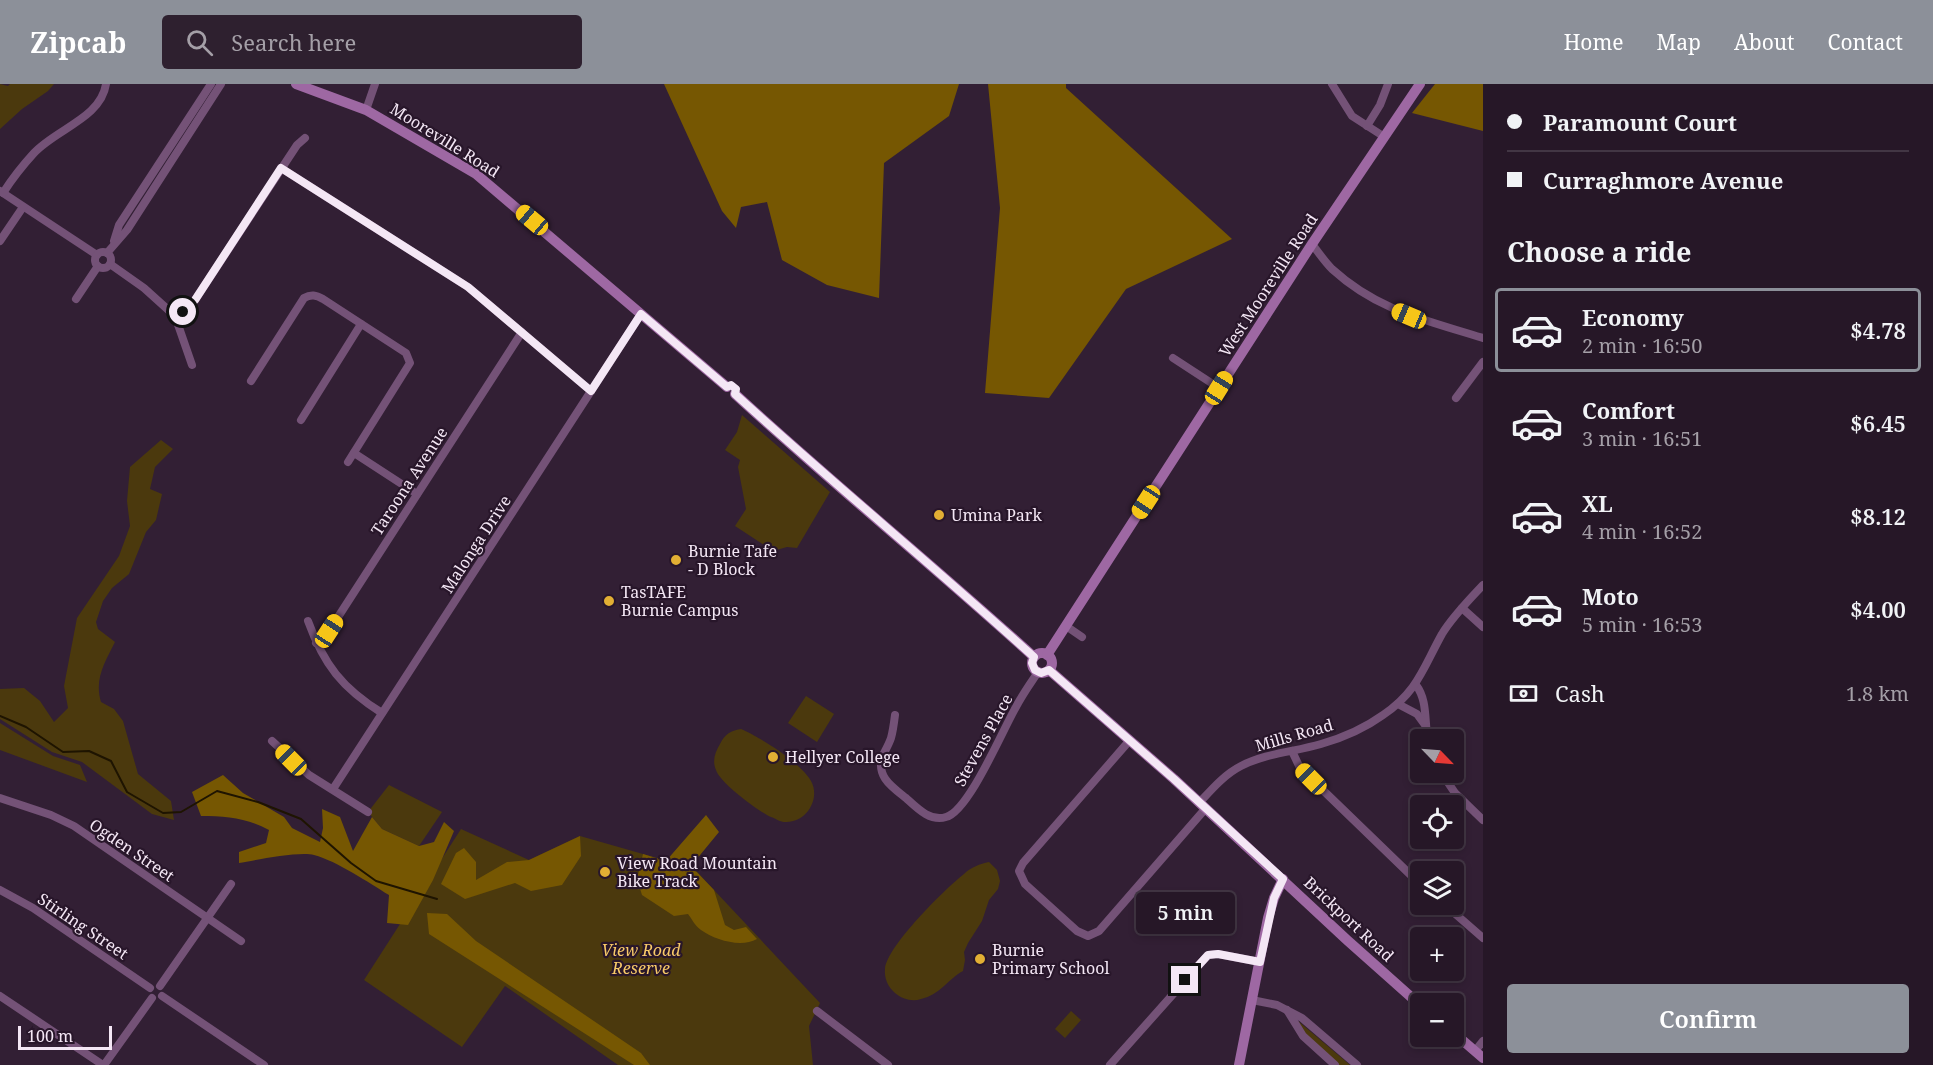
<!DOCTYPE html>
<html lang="en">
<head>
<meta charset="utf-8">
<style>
  :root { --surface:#261727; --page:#2e202f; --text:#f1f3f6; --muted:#a49fa7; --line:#423644; --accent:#8c9099 }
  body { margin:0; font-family:"Noto Serif",serif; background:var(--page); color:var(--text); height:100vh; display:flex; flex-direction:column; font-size:22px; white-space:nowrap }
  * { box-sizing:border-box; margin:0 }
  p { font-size:20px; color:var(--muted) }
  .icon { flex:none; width:33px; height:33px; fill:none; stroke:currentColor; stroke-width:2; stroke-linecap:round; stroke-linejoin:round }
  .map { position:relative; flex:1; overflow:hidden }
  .drawer { display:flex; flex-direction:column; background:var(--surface); width:450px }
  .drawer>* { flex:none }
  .hud { display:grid; align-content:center; height:132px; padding:0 24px; background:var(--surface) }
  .needle { width:39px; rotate:115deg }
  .buttons { position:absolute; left:1410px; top:645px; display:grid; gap:12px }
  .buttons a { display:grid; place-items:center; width:54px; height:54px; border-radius:6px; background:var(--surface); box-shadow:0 3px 9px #0003,0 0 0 2px var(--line); font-size:30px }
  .scale { position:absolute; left:18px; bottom:15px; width:94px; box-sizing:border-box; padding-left:6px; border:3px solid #f4e7f5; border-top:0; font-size:16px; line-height:21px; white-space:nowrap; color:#f4e7f5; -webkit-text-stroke:4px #28162a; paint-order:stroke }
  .end { position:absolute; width:27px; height:27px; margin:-14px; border:8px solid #f4e7f5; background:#111; box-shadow:0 0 0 3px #111 }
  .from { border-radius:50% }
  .bubble { position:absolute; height:42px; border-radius:6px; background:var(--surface); box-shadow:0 3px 9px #0003,0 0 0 2px var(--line); font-size:20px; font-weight:600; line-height:42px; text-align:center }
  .car { position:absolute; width:18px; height:36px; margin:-18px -9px; border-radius:8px; box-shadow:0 0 4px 2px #0007; background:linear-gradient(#f5c518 24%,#345 0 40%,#f5c518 0 76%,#345 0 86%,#f5c518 0) }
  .hud b { display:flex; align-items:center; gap:21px; height:57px; font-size:22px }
  .hud b+b { border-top:2px solid var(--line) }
  .hud i { width:15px; height:15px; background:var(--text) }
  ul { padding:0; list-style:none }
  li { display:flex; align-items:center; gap:18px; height:84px; margin:0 12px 9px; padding:0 12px; border:3px solid transparent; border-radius:6px }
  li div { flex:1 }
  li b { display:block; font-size:22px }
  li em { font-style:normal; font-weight:600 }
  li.active { border-color:var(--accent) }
  li>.icon { width:54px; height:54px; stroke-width:1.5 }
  h2 { padding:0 24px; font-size:27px; line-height:72px }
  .pay { display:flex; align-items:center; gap:15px; height:66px; padding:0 24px; font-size:22px }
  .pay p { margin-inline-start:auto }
  .cta { display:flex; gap:12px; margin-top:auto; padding:12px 24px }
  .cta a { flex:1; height:69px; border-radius:6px; background:var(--accent); color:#fff; font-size:24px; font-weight:600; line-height:69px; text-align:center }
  header { display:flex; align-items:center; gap:36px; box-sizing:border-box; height:84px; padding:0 30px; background:var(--accent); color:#fff }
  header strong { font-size:28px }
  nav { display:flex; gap:33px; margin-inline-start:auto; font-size:21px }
  .search { width:420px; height:54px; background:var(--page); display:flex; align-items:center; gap:15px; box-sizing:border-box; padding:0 21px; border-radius:6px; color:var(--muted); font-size:22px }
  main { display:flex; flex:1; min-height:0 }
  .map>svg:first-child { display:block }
  .green { fill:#4b390d }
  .forest { fill:#765702 }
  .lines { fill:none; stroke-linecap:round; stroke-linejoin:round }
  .stream { stroke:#1e1401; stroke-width:2 }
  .street { stroke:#745277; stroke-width:8 }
  .secondary { stroke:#9e68a3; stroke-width:10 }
  .route { stroke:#f4e7f5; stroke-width:8 }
  .poi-dot { fill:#e2af34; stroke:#28162a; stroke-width:2 }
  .labels { text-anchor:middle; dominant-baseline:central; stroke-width:4.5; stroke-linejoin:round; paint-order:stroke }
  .street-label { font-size:16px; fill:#f4e7f5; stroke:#28162a }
  .poi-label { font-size:16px; fill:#f4e7f5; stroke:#28162a; text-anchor:start }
  .park-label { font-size:16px; font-style:italic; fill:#f8ca68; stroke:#28162a }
</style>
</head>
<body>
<header>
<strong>Zipcab</strong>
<div class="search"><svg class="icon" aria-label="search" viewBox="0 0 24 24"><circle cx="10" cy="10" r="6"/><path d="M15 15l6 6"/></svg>Search here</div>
<nav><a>Home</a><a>Map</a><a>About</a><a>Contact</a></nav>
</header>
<main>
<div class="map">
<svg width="1483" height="981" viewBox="0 0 1483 981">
  <rect width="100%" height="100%" fill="#321f34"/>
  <g class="green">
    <path d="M0 0 8 2 10 0H54L48 7 22 25 0 45Z"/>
    <path d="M742 331 830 408 797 464 787 463 773 467 735 442 746 425 738 383 740 376 725 366 737 348Z"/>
    <path d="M161 356 173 365 155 383 150 405 162 410 156 436 146 448 129 490 112 504 103 517 96 538 98 545 115 558C105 578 94 595 101 618L114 625 123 637 138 690 171 717 174 736 152 730 82 678 52 668 0 635V605L24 604 40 617 54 638 68 624 64 602 77 534 119 472 130 442 127 417 130 383Z"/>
    <path d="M806 612 834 630 817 658 788 639Z"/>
    <path d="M0 639 53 672 80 681 87 698 0 666Z"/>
    <path d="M741 645C760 653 801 679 811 697 821 715 806 740 784 738 780 738 775 734 771 733 758 727 720 699 716 686 712 677 715 668 720 660 725 650 730 647 741 645Z"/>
    <path d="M389 701 442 728 419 762 382 745 368 728Z"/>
    <path d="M461 745 529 776 580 752 671 778 683 773 820 919 809 942 813 981H618L505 902 462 963 364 896Z"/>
    <path d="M989 778 997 786 1000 797 998 805 989 816 982 837 968 859 964 868 965 876 963 887C948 895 940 911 921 915 912 918 902 915 895 909 888 903 884 894 885 885 887 862 945 805 964 790 971 783 980 780 989 778Z"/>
    <path d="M1071 927 1081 936 1065 954 1055 945Z"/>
    <path d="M1298 937 1350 981H1339L1307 952Z"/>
  </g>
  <g class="forest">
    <path d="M664 0H959L949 32 884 79 879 214 827 201 782 176 767 118 741 123 736 144 722 127Z"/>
    <path d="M988 0H1066V4L1232 155 1126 205 1049 314 985 309 1000 124Z"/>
    <path d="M1435 0H1483V47L1412 29Z"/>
    <path d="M223 691 243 709 284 733 292 744 320 758 323 744 322 725 340 733 353 767 372 733 382 745 419 762 434 758 444 738 454 747 433 796 408 841 387 839 389 811C369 799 337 777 314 771 300 767 256 776 239 779V768L266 759 269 746C247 734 226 732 201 732L192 708Z"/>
    <path d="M706 731 719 748 691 782 714 806 725 841 734 846 746 843 757 855C741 864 715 856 701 846 695 842 692 835 688 830L674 832 642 811 637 795 643 770 666 777Z"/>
    <path d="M580 752 581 772 562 801 531 807 515 799 465 815 441 800 456 769 464 764 476 778V796L507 778 529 776Z"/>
    <path d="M427 829 447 830 476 857 641 969 650 981H634L429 850Z"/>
  </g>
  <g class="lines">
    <path class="stream" d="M0 632 26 643 63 668 89 667 111 677 127 708 163 729 181 728 217 707 258 718 301 735 351 779 376 797 437 815"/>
    <g class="street">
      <path d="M1332 0 1352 32 1383 52"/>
      <path d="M366 26 375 0"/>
      <path d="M1367 42 1380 21 1388 0"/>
      <path d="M281 84 468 203 591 307"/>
      <path d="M0 107 97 171"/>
      <path d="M3 109C12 95 23 81 34 69 56 45 101 34 106 0"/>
      <path d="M0 157 23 123"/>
      <path d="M114 157 119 141 211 0"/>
      <path d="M1312 160C1318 168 1325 178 1332 185 1378 227 1426 236 1483 254"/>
      <circle cx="103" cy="176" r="8"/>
      <path d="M107 169 127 146 221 0"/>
      <path d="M110 180 144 204 175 232 192 281"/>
      <path d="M76 215 98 182"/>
      <path d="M175 232 183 228 195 216 297 61 305 54"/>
      <path d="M1173 274 1219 304"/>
      <path d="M251 297 304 214C311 210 316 211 323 215L406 269 410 279 348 378"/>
      <path d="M1456 314 1483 278"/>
      <path d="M301 336 361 240"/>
      <path d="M354 369 417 410"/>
      <path d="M1462 524 1483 543"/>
      <path d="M308 537C324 581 342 604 382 629"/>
      <path d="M1066 542 1082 553"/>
      <path d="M316 559 329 547 522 248"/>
      <path d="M1416 601C1428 617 1424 637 1428 656"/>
      <path d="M1398 620 1417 630 1425 641"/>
      <path d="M895 631C894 639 893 647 891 654 889 660 886 665 883 671 875 692 892 703 906 714 917 724 930 738 946 733 969 727 1003 645 1016 623 1022 611 1030 600 1038 588"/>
      <path d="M1130 656 1023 779 1019 787 1025 800 1077 847 1088 852 1099 847 1206 724"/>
      <path d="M272 657 309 691 368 728"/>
      <path d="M1292 667 1300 684 1420 800"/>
      <path d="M1441 688 1455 709 1483 736"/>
      <path d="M333 705 641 230"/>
      <path d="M0 714 51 731 74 742 241 857"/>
      <path d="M1200 718C1212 705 1225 690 1241 682 1266 669 1294 668 1321 660 1342 654 1365 644 1383 631 1418 607 1423 584 1442 550 1453 532 1469 516 1483 501"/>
      <path d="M0 806 33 824 150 904"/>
      <path d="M1444 820 1483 854"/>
      <path d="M160 902 231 800"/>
      <path d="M0 912 103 981"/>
      <path d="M162 912 264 981"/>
      <path d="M1252 916 1277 921 1302 934 1357 981"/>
      <path d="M1287 926 1303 952 1335 981"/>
      <path d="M817 927 888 981"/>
      <path d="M1475 967 1483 957"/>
      <path d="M104 981 152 914"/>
      <path d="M1110 981 1208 871 1218 870 1260 878"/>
    </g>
    <g class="secondary">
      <path d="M296 0 366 26 476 90 727 303"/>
      <path d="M735 310C833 400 936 484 1034 573"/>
      <circle cx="1042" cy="579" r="10"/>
      <path d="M1047 571 1312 160 1420 0"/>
      <path d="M1049 586 1174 695 1347 856 1420 921"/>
      <path d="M1454 949 1483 974"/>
      <path d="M1239 981 1268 834 1274 814 1283 795"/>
    </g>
  </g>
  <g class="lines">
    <path class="route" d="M183 228 195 216 281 84 468 203 591 307 641 230 727 303 731 301 736 305 735 310C834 400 936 484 1034 573L1032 579 1035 586 1041 589 1049 586 1174 695 1283 795 1274 814 1260 878 1218 870 1208 871 1185 896"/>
  </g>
  <g class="poi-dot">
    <circle cx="939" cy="431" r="6"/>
    <circle cx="676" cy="476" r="6"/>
    <circle cx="609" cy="517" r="6"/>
    <circle cx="773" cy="673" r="6"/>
    <circle cx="605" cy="788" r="6"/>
    <circle cx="980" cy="875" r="6"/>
  </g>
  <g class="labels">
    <g class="street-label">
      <text transform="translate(445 56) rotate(32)">Mooreville Road</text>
      <text transform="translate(1268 201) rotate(-57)">West Mooreville Road</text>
      <text transform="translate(409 397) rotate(-57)">Taroona Avenue</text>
      <text transform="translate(476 460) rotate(-57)">Malonga Drive</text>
      <text transform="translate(1294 651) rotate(-16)">Mills Road</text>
      <text transform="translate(983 656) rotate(-61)">Stevens Place</text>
      <text transform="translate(132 766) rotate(34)">Ogden Street</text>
      <text transform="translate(1349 835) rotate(43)">Brickport Road</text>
      <text transform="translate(83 842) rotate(34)">Stirling Street</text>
    </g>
    <g class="poi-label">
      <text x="951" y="431">Umina Park</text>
      <text x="688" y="467">Burnie Tafe<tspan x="688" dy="18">- D Block</tspan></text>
      <text x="621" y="508">TasTAFE<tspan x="621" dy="18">Burnie Campus</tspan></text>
      <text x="785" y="673">Hellyer College</text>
      <text x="617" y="779">View Road Mountain<tspan x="617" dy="18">Bike Track</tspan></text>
      <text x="992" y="866">Burnie<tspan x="992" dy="18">Primary School</tspan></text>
    </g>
    <g class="park-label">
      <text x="641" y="866">View Road<tspan x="641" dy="18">Reserve</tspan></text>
    </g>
  </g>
</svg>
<div class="buttons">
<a><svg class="needle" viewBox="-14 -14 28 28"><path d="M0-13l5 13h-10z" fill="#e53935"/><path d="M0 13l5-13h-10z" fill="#a49fa7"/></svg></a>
<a><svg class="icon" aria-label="locate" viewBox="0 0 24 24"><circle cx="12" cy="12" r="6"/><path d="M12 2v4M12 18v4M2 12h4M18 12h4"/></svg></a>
<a><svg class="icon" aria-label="layers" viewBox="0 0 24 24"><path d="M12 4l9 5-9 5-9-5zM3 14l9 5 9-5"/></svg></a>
<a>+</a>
<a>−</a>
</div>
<div class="scale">100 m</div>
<i class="end from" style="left:183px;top:228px"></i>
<i class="end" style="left:1185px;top:896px"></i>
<div class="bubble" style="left:1136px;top:808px;width:99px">5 min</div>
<i class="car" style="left:532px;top:136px;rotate:310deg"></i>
<i class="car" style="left:1409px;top:232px;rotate:293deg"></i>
<i class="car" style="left:1219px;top:304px;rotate:32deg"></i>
<i class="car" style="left:1146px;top:418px;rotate:213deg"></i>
<i class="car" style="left:329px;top:547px;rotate:33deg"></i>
<i class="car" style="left:291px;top:676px;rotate:315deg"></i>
<i class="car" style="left:1311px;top:695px;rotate:315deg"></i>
</div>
<section class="drawer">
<div class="hud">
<b><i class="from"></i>Paramount Court</b>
<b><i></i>Curraghmore Avenue</b>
</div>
<h2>Choose a ride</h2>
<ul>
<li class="active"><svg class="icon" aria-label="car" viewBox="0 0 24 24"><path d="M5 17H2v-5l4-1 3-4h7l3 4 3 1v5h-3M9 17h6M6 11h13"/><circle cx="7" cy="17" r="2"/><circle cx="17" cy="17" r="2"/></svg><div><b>Economy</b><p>2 min · 16:50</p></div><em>$4.78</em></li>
<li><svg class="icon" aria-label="car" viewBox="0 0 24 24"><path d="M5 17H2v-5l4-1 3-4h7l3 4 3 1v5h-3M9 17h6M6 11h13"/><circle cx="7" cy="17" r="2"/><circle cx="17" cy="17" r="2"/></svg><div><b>Comfort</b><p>3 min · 16:51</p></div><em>$6.45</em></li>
<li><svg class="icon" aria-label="car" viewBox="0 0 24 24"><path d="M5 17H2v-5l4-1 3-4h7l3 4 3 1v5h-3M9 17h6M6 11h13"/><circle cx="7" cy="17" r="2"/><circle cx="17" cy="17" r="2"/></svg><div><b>XL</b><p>4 min · 16:52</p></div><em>$8.12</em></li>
<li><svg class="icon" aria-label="car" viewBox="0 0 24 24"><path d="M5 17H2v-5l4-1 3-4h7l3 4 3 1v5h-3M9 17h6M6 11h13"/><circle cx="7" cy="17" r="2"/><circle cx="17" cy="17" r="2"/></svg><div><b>Moto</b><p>5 min · 16:53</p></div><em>$4.00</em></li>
</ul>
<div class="pay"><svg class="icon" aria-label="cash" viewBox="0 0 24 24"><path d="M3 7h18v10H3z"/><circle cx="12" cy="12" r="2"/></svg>Cash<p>1.8 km</p></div>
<div class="cta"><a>Confirm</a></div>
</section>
</main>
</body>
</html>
